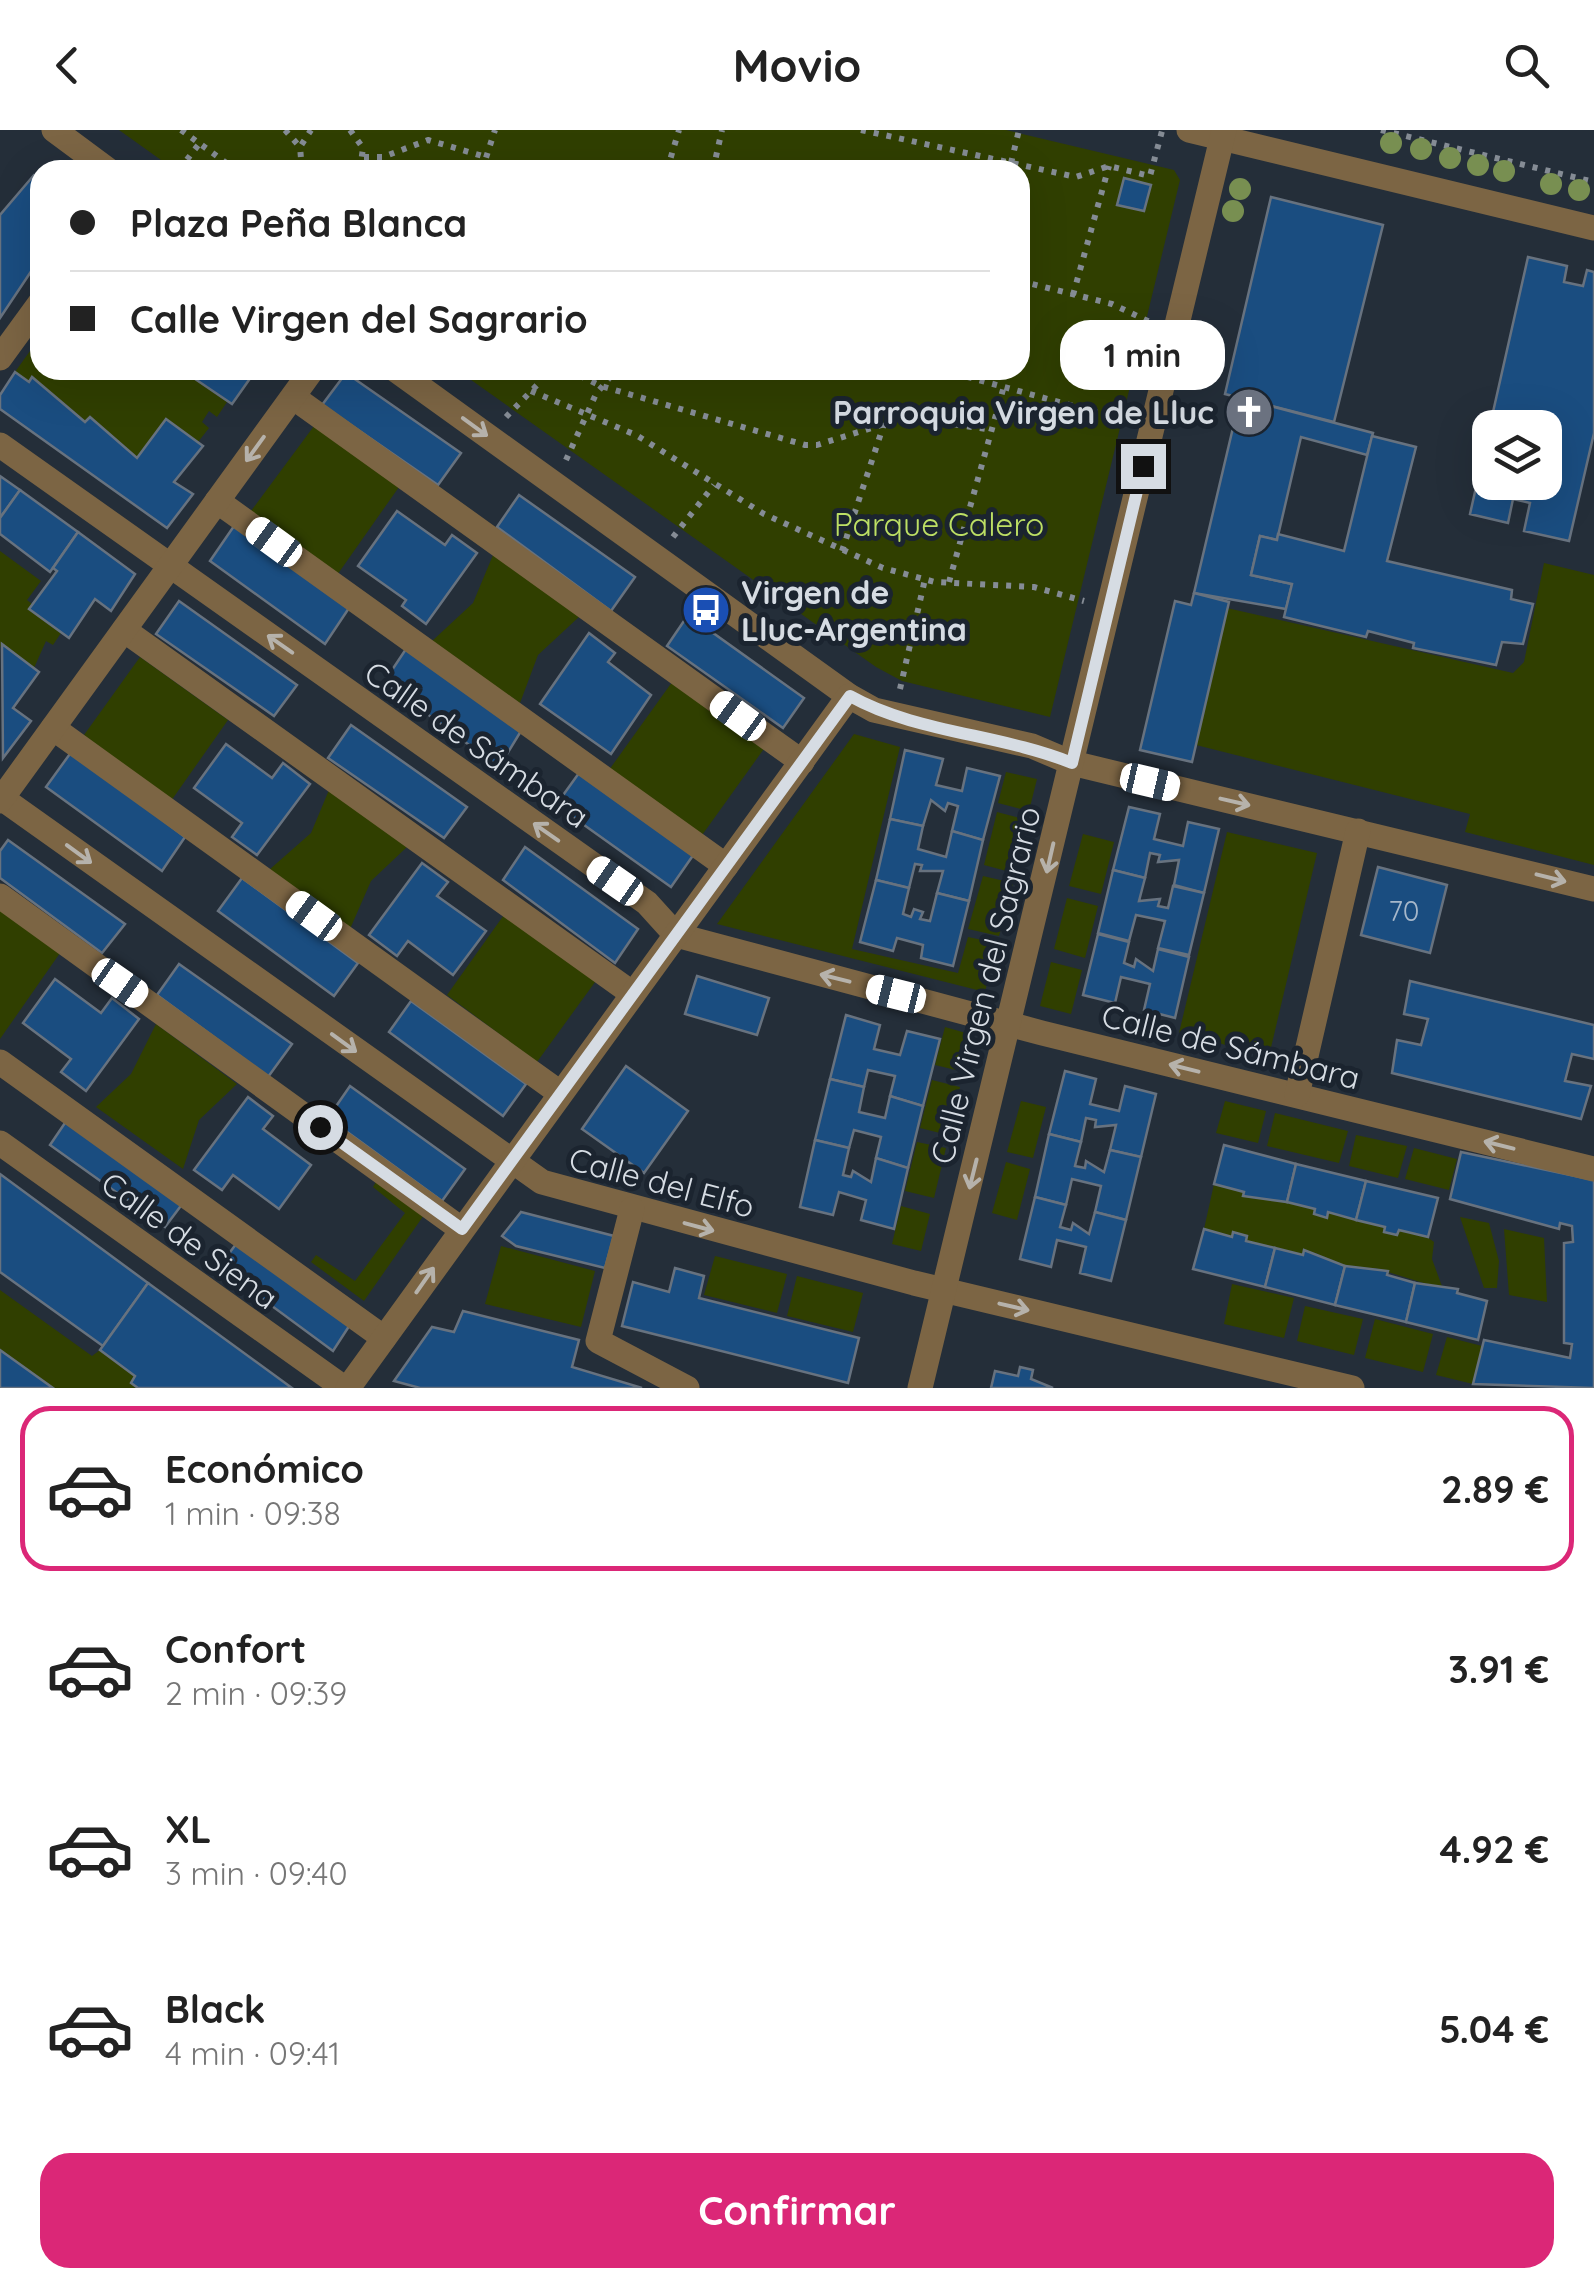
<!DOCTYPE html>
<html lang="es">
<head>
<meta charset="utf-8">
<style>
  :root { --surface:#fff; --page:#f2f2f2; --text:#222; --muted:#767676; --line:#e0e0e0; --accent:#db2777 }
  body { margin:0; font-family:Quicksand,sans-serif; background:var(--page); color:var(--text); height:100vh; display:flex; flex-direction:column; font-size:38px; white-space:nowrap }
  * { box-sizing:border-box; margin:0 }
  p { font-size:32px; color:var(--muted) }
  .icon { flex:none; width:55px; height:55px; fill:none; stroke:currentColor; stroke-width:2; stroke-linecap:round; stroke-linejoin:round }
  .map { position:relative; height:1258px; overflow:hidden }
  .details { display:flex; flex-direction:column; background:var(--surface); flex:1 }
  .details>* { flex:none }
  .top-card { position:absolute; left:30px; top:30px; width:1000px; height:220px; border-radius:30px; box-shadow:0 10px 40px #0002; display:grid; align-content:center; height:220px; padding:0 40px; background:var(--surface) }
  .controls { position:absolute; left:1472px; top:280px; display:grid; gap:20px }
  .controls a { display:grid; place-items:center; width:90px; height:90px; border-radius:20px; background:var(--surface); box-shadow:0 10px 40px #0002; font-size:50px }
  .end { position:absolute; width:45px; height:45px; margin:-22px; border:12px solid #d6dce3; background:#111; box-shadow:0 0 0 5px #111 }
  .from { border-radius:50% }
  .bubble { position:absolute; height:70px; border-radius:30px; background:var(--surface); box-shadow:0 10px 40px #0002; font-size:32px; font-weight:700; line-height:70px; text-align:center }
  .car { position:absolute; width:30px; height:60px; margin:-30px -15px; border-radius:12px; box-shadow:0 0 8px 2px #0007; background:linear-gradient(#fff 24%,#345 0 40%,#fff 0 76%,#345 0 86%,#fff 0) }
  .top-card b { display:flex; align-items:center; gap:35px; height:95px; font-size:38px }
  .top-card b+b { border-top:2px solid var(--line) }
  .top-card i { width:25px; height:25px; background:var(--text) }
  ul { padding:18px 0 0; list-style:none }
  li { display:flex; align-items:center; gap:30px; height:165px; margin:0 20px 15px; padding:0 20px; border:5px solid transparent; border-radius:30px }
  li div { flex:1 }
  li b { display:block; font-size:38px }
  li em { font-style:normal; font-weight:700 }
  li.active { border-color:var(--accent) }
  li>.icon { width:90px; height:90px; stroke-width:1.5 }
  .action { display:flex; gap:20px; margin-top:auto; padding:20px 40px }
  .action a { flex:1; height:115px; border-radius:30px; background:var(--accent); color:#fff; font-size:40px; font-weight:700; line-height:115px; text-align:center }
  header { display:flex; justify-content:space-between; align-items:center; height:130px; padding:0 40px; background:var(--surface); font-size:45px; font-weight:700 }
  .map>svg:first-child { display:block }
  .green { fill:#303f00 }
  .building { fill:#1a4d80; stroke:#67727f; stroke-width:2.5; fill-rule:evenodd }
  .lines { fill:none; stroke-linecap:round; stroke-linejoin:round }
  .path { stroke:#858c95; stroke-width:6; stroke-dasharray:5 8; stroke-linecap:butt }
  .minor { stroke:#7c6544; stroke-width:25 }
  .tree { fill:#788f51 }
  .oneway { stroke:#b6b2ab }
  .route { stroke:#d6dce3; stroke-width:12 }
  .labels { text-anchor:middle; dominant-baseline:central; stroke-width:10; stroke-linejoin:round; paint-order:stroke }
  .number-label { font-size:28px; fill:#a7b8ca }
  .poi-label { font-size:32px; font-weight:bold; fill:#d6dce3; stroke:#1b242f; text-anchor:end }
  .park-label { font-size:32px; fill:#bddf64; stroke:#1b242f }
  .street-label { font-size:32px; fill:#d6dce3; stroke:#1b242f }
</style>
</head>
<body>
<header><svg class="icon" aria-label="back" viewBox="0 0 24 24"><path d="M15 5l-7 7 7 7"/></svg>Movio<svg class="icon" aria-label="search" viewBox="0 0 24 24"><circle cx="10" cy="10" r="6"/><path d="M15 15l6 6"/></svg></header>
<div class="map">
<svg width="1594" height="1258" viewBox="0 0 1594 1258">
  <rect width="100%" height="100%" fill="#242e39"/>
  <g class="green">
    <path d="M119 0H1006L1174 40 1180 50 1050 587 902 551 876 537 457 240H1020V40H175Z"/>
    <path d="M40 207V240H193L198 244 195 249 227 272 217 287 209 281 202 292 209 298 198 312 166 290 137 328 90 287 85 292 33 247 29 252 15 242Z"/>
    <path d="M314 296 399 357 335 448 248 385Z"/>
    <path d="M0 421 41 451 27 470 32 474 29 479 61 503 53 515 46 511 34 538 3 514 0 517Z"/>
    <path d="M493 425 580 486 538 525 520 573 431 512 473 473Z"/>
    <path d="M1544 433 1594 445V735L1465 702 1470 684 1196 615 1227 478 1513 543 1524 532Z"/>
    <path d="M140 527 228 590 171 671 84 605Z"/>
    <path d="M675 548 766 616 700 708 609 640Z"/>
    <path d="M854 604 900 617 852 819 958 843 968 807 997 813 985 862 717 794Z"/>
    <path d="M1006 642 1037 649 1029 681 998 673Z"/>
    <path d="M329 660 407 717 371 751 350 799 269 740 311 703Z"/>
    <path d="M997 682 1027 690 1014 743 984 735Z"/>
    <path d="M1227 702 1317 723 1269 926 1179 903Z"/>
    <path d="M1083 704 1114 712 1101 764 1069 756Z"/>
    <path d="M983 746 1013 753 999 806 968 799Z"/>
    <path d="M1067 768 1098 776 1085 828 1054 819Z"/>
    <path d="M0 779 60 823 0 909Z"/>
    <path d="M506 782 598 848 537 932 447 865Z"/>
    <path d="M1051 832 1082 840 1071 884 1040 876Z"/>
    <path d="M156 894 237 954 199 990 183 1039 96 977 131 944Z"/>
    <path d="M945 897 973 905 964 942 935 935Z"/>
    <path d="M932 950 960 957 948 1005 920 998Z"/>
    <path d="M1021 971 1046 977 1033 1028 1007 1022Z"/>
    <path d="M1225 971 1266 981 1258 1013 1216 1003Z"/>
    <path d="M1275 983 1348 1001 1339 1033 1267 1016Z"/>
    <path d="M1356 1005 1407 1016 1398 1048 1349 1036Z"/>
    <path d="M917 1012 946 1018 934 1068 905 1061Z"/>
    <path d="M1414 1018 1457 1029 1449 1060 1405 1049Z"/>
    <path d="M1006 1032 1030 1039 1017 1090 992 1083Z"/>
    <path d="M377 1050 424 1085 364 1171 311 1132 316 1125 355 1151 405 1083 373 1057Z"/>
    <path d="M1214 1054 1244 1062V1066L1256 1069 1257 1065 1315 1079 1327 1087 1328 1082 1385 1097V1102C1401 1099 1421 1101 1434 1112L1432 1129 1443 1159 1375 1138 1373 1142 1317 1128 1318 1124 1305 1120 1303 1125 1246 1111 1247 1105 1234 1102 1232 1107 1204 1099Z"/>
    <path d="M901 1076 930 1084 921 1121 892 1114Z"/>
    <path d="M1460 1087 1489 1093 1499 1131 1497 1158H1484Z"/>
    <path d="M1504 1099 1544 1108 1547 1172 1509 1165Z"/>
    <path d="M501 1116 595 1141 581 1197 485 1174Z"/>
    <path d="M715 1126 787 1144 777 1183 704 1165Z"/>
    <path d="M797 1146 863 1163 853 1202 787 1186Z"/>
    <path d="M1232 1154 1294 1168 1284 1208 1224 1194Z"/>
    <path d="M0 1160 92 1226 100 1220 135 1246 138 1258H53L0 1220Z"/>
    <path d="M1305 1176 1363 1189 1354 1225 1297 1211Z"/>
    <path d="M1375 1189 1433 1204 1423 1242 1365 1228Z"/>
    <path d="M1447 1207 1482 1216 1473 1254 1436 1245Z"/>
  </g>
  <g class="building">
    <path d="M34 45 40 46V128L0 188V85Z"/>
    <path d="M1124 48 1151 55 1144 81 1117 75Z"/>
    <path d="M1271 67 1383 95 1334 292 1225 264Z"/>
    <path d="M1528 127 1567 136 1564 152 1583 156 1587 140 1594 142V303L1569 411 1524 401 1530 373 1513 369 1508 393 1470 384ZM1490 298H1545V352H1490Z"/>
    <path d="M193 240H256L232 274 195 249 198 244Z"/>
    <path d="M15 242 29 252 32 247 85 292 90 287 137 328 166 289 203 316 174 352 193 364 167 398 0 279V265Z"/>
    <path d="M346 243 461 323 438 355 322 275Z"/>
    <path d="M1240 268 1373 303 1367 325 1301 307 1277 410 1260 406 1251 445 1292 454 1286 479 1194 463Z"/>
    <path d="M1372 306 1416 317 1387 431 1512 460 1511 469 1533 474 1523 514 1502 512 1496 535 1413 518 1414 513 1368 501 1366 507 1284 487 1292 454 1251 445 1260 406 1277 410 1278 404 1344 421Z"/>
    <path d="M0 346 20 360 0 388Z"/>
    <path d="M20 360 78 402 50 442 0 404V388Z"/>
    <path d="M519 365 635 447 611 481 497 397Z"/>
    <path d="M397 381 445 415 452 405 477 423 426 494 402 476 406 470 358 436Z"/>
    <path d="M234 396 349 478 325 514 210 431Z"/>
    <path d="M78 402 135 444 111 481 95 469 69 508 29 479 57 441 53 438Z"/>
    <path d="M1194 463 1229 472 1192 632 1140 620 1175 471 1191 475Z"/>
    <path d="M179 471 297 555 274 586 156 504Z"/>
    <path d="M688 485 804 568 783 598 667 516Z"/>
    <path d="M589 503 615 523 608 532 651 565 611 624 540 574Z"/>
    <path d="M2 514 39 542 13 578 31 591 3 628Z"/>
    <path d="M406 519 521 601 499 637 384 552Z"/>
    <path d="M351 595 467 677 444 708 328 628Z"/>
    <path d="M226 614 272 648 283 633 310 654 257 725 232 707 242 693 194 658Z"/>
    <path d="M905 620 943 629 936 655 962 661 967 638 1000 646 983 710 952 701 958 676 948 673 945 681 931 670 923 696 890 689Z"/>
    <path d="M72 621 185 707 162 741 46 657Z"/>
    <path d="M579 643 694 724 671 757 556 675Z"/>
    <path d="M1129 677 1160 684 1154 709 1183 716 1188 692 1219 699 1204 763 1174 755 1179 730 1158 732 1160 725 1150 723 1145 748 1113 740Z"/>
    <path d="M890 689 923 696 918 719 946 727 952 701 983 710 969 771 937 763 943 741H920L922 735 915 734 909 758 876 750Z"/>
    <path d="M8 710 125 794 102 823 0 748V721Z"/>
    <path d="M525 717 638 799 615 833 503 750Z"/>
    <path d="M422 733 448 752 437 766 486 801 453 845 408 811 397 826 369 805Z"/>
    <path d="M1378 737 1447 755 1430 823 1361 805Z"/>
    <path d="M1113 740 1145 748 1139 771 1160 769 1158 776 1168 778 1173 756 1204 763 1189 825 1158 818 1165 791 1136 785 1129 811 1098 803Z"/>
    <path d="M242 748 358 833 334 866 218 781Z"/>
    <path d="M876 750 909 758 903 784 911 787 914 779 923 782 920 789 930 791 937 763 969 771 953 836 921 828 923 815 897 808 893 821 860 812Z"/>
    <path d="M1098 804 1129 812 1124 833 1134 837 1136 829 1153 841 1158 819 1189 827 1175 888 1144 880 1150 854 1121 847 1115 873 1083 865Z"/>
    <path d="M179 834 292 914 268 947 157 865Z"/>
    <path d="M697 846 769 868 757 905 685 884Z"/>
    <path d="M55 849 101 883 112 868 139 889 86 961 61 942 71 929 23 893Z"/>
    <path d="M1410 851 1594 895V929L1572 924 1565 951 1591 956 1581 989 1392 943 1397 910 1421 915 1428 889 1404 884Z"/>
    <path d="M411 871 526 954 503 986 389 902Z"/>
    <path d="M846 885 880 895 874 919 900 925 907 901 940 909 923 976 890 966 895 946 868 940 864 957 830 949Z"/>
    <path d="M626 936 688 981 644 1043 582 999Z"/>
    <path d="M1065 941 1096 949 1090 974 1119 981 1125 956 1156 964 1141 1027 1110 1020 1116 995 1095 997 1096 990 1086 988 1081 1012 1049 1004Z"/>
    <path d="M830 949 864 957 859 982 885 988 890 966 923 976 908 1038 876 1028 881 1007 854 1000 849 1018 815 1010Z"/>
    <path d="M350 956 465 1039 442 1071 328 988Z"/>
    <path d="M248 967 273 986 263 999 311 1035 279 1079 233 1045 222 1060 194 1040Z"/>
    <path d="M69 987 186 1069 165 1097 50 1015Z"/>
    <path d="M1049 1004 1081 1012 1075 1036 1085 1038 1086 1031 1104 1042 1110 1020 1141 1027 1126 1090 1095 1082 1101 1056 1072 1049 1066 1075 1035 1067Z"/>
    <path d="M815 1010 849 1018 843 1045 851 1047 853 1041 871 1052 876 1028 908 1038 894 1099 861 1090 866 1070 839 1062 833 1085 800 1077Z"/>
    <path d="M1224 1015 1296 1034 1287 1072 1243 1066 1244 1062 1214 1054Z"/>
    <path d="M1461 1022 1594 1050V1258L1473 1254 1484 1210 1570 1228 1572 1214 1564 1213V1113L1573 1112 1572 1096 1560 1093 1559 1099 1450 1069Z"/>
    <path d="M1296 1034 1366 1051 1356 1090 1328 1082 1327 1088 1314 1084 1315 1079 1287 1072Z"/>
    <path d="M0 1044 148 1153 103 1216 0 1142Z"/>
    <path d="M1366 1051 1438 1068 1428 1107 1399 1100 1397 1105 1384 1102 1385 1097 1356 1090Z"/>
    <path d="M1035 1067 1066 1075 1060 1097 1071 1100 1073 1093 1089 1104 1095 1082 1126 1090 1111 1151 1080 1143 1086 1117 1057 1110 1051 1137 1020 1129Z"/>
    <path d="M521 1082 614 1106 605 1138 516 1116 502 1106Z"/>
    <path d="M1204 1099 1232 1107 1233 1102 1247 1106 1246 1111 1275 1118 1265 1157 1193 1139Z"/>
    <path d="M242 1106 355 1187 333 1221 219 1137Z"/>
    <path d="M1275 1118 1303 1125 1304 1120 1345 1136 1335 1175 1265 1157Z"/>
    <path d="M1345 1136 1388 1141 1387 1145 1415 1153 1406 1192 1335 1175Z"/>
    <path d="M675 1138 704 1146 699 1168 859 1208 848 1253 622 1196 633 1152 669 1162Z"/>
    <path d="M148 1153 292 1258H138L131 1253 135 1246 100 1220Z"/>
    <path d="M1415 1153 1458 1159 1457 1163 1487 1171 1478 1210 1406 1192Z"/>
    <path d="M463 1181 579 1210 572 1237 642 1258H420L394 1251 432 1197 454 1202Z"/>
    <path d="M0 1220 53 1258H0Z"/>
    <path d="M1020 1237 1033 1240 1031 1249 1053 1258H991L995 1241 1018 1246Z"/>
  </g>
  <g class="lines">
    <g class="path">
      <path d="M181 0 236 40"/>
      <path d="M285 0 300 17"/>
      <path d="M350 0 363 18 360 40"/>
      <path d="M861 0 1076 47 1109 36 1150 46 1162 1"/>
      <path d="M1381 0 1594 52"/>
      <path d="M364 27H383L428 10 486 27"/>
      <path d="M1011 33 1019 0"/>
      <path d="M179 40 199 14"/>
      <path d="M302 40 300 17 311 0"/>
      <path d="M482 40 495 0"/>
      <path d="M667 40 679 0"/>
      <path d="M713 40 722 0"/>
      <path d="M1020 151 1112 174 1152 193"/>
      <path d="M1073 165 1109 36"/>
      <path d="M568 240 601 256 805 315H817L907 287 992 300"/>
      <path d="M942 240 1128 291"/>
      <path d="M531 261 636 305 764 384 883 438 935 452 1034 457 1084 471"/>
      <path d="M506 287 539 253 545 240"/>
      <path d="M566 330 596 264 616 240"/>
      <path d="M673 407 714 355"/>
      <path d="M842 421 885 291"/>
      <path d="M949 452 1004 256"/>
      <path d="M900 559 925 449"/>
    </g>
    <g class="minor">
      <path d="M54 0 108 40"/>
      <path d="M1189 0 1594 98"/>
      <path d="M0 228 40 173"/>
      <path d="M396 240 849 566 874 580 1032 616 1072 633 1594 759"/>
      <path d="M293 267 802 632"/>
      <path d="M0 315 647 773 676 805 1042 903 1594 1039"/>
      <path d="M217 371 726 736"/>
      <path d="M124 500 633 864"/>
      <path d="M53 598 560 963"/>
      <path d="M0 667 542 1052 914 1153 1352 1258"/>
      <path d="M0 671 312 240"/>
      <path d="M0 766 461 1099"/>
      <path d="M0 932 384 1208"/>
      <path d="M1297 965 1358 701"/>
      <path d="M0 1013 344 1258"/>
      <path d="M632 1079 598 1211 687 1258"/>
      <path d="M348 1258 849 566"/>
      <path d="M920 1258 1224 0"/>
    </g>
  </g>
  <g class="tree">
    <circle cx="1391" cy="13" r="11"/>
    <circle cx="1421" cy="19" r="11"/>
    <circle cx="1450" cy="28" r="11"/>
    <circle cx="1478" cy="35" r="11"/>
    <circle cx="1504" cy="41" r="11"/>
    <circle cx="1551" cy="54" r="11"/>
    <circle cx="1240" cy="59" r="11"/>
    <circle cx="1579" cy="60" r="11"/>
    <circle cx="1233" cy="81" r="11"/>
  </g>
  <defs><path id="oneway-shaft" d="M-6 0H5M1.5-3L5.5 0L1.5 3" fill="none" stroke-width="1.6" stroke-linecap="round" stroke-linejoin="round" transform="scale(2.5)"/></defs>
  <g class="oneway">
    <use href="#oneway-shaft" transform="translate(475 297) rotate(36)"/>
    <use href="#oneway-shaft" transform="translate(255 319) rotate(126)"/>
    <use href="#oneway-shaft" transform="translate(280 514) rotate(-145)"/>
    <use href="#oneway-shaft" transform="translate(1235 672) rotate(13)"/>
    <use href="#oneway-shaft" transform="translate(546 702) rotate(-145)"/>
    <use href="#oneway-shaft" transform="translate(79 724) rotate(36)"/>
    <use href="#oneway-shaft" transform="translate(1050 728) rotate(103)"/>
    <use href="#oneway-shaft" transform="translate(1551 748) rotate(14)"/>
    <use href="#oneway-shaft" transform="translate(835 848) rotate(-166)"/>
    <use href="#oneway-shaft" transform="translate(344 913) rotate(36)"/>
    <use href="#oneway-shaft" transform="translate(1184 938) rotate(-166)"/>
    <use href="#oneway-shaft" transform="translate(1499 1015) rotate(-166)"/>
    <use href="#oneway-shaft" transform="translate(973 1044) rotate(104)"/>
    <use href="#oneway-shaft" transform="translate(699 1097) rotate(15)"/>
    <use href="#oneway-shaft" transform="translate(425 1150) rotate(-55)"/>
    <use href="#oneway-shaft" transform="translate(1014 1177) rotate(13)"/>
  </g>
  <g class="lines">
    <path class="route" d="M320 997 462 1099 850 566C916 603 1001 604 1072 633L1143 336"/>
  </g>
  <defs>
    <g id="church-disc" transform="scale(2.5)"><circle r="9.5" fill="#6b7280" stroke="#1b242f"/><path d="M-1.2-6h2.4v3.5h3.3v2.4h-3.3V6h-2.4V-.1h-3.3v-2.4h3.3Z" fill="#fff"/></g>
    <g id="bus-disc" transform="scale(2.5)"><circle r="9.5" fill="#1a4fb4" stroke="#1b242f"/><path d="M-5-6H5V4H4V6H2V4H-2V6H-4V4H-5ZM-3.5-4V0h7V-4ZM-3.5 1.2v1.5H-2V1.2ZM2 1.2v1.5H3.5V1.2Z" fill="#fff"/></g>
  </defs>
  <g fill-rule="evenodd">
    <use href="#church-disc" x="1249" y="282"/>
    <use href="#bus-disc" x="706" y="480"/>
  </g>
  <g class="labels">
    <g class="number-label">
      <text x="1404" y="780">70</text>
    </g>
    <g class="poi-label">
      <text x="1214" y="282">Parroquia Virgen de Lluc</text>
      <text x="741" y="462" text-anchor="start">Virgen de<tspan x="741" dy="37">Lluc-Argentina</tspan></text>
    </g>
    <g class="park-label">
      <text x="939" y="394">Parque Calero</text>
    </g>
    <g class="street-label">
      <text transform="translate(477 614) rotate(35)">Calle de Sámbara</text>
      <text transform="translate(985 855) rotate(-76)">Calle Virgen del Sagrario</text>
      <text transform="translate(1231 916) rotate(14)">Calle de Sámbara</text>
      <text transform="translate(662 1052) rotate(15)">Calle del Elfo</text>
      <text transform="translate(190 1110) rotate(36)">Calle de Siena</text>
    </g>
  </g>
</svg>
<div class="controls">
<a><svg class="icon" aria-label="layers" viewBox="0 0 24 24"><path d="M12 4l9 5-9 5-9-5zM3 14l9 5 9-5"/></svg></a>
</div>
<i class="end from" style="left:320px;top:997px"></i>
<i class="end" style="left:1143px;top:336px"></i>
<div class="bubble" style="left:1060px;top:190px;width:165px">1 min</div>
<i class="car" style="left:274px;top:412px;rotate:306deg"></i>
<i class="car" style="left:738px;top:586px;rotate:306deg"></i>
<i class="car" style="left:1150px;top:652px;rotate:103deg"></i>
<i class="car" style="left:615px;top:751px;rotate:305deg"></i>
<i class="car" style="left:314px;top:786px;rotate:306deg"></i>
<i class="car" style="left:120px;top:853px;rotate:125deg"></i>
<i class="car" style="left:896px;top:864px;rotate:284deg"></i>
<div class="top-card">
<b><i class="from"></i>Plaza Peña Blanca</b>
<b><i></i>Calle Virgen del Sagrario</b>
</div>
</div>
<section class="details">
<ul>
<li class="active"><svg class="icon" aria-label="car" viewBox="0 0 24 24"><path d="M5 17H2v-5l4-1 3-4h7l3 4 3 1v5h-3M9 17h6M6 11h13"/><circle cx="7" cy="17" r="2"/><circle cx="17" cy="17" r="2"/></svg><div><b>Económico</b><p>1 min · 09:38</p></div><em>2.89 €</em></li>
<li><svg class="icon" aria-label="car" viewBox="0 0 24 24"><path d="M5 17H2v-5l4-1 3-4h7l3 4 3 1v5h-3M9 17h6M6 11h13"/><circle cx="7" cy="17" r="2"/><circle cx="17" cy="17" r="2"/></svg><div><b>Confort</b><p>2 min · 09:39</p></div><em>3.91 €</em></li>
<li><svg class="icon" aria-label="car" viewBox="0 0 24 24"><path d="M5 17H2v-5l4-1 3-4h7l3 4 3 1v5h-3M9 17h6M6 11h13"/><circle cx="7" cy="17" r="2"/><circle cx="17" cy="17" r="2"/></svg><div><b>XL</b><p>3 min · 09:40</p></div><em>4.92 €</em></li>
<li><svg class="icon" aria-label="car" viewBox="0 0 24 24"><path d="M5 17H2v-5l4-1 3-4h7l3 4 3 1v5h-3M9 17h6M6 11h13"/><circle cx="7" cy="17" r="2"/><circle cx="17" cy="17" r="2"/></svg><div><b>Black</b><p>4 min · 09:41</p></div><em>5.04 €</em></li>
</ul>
<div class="action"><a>Confirmar</a></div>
</section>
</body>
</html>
